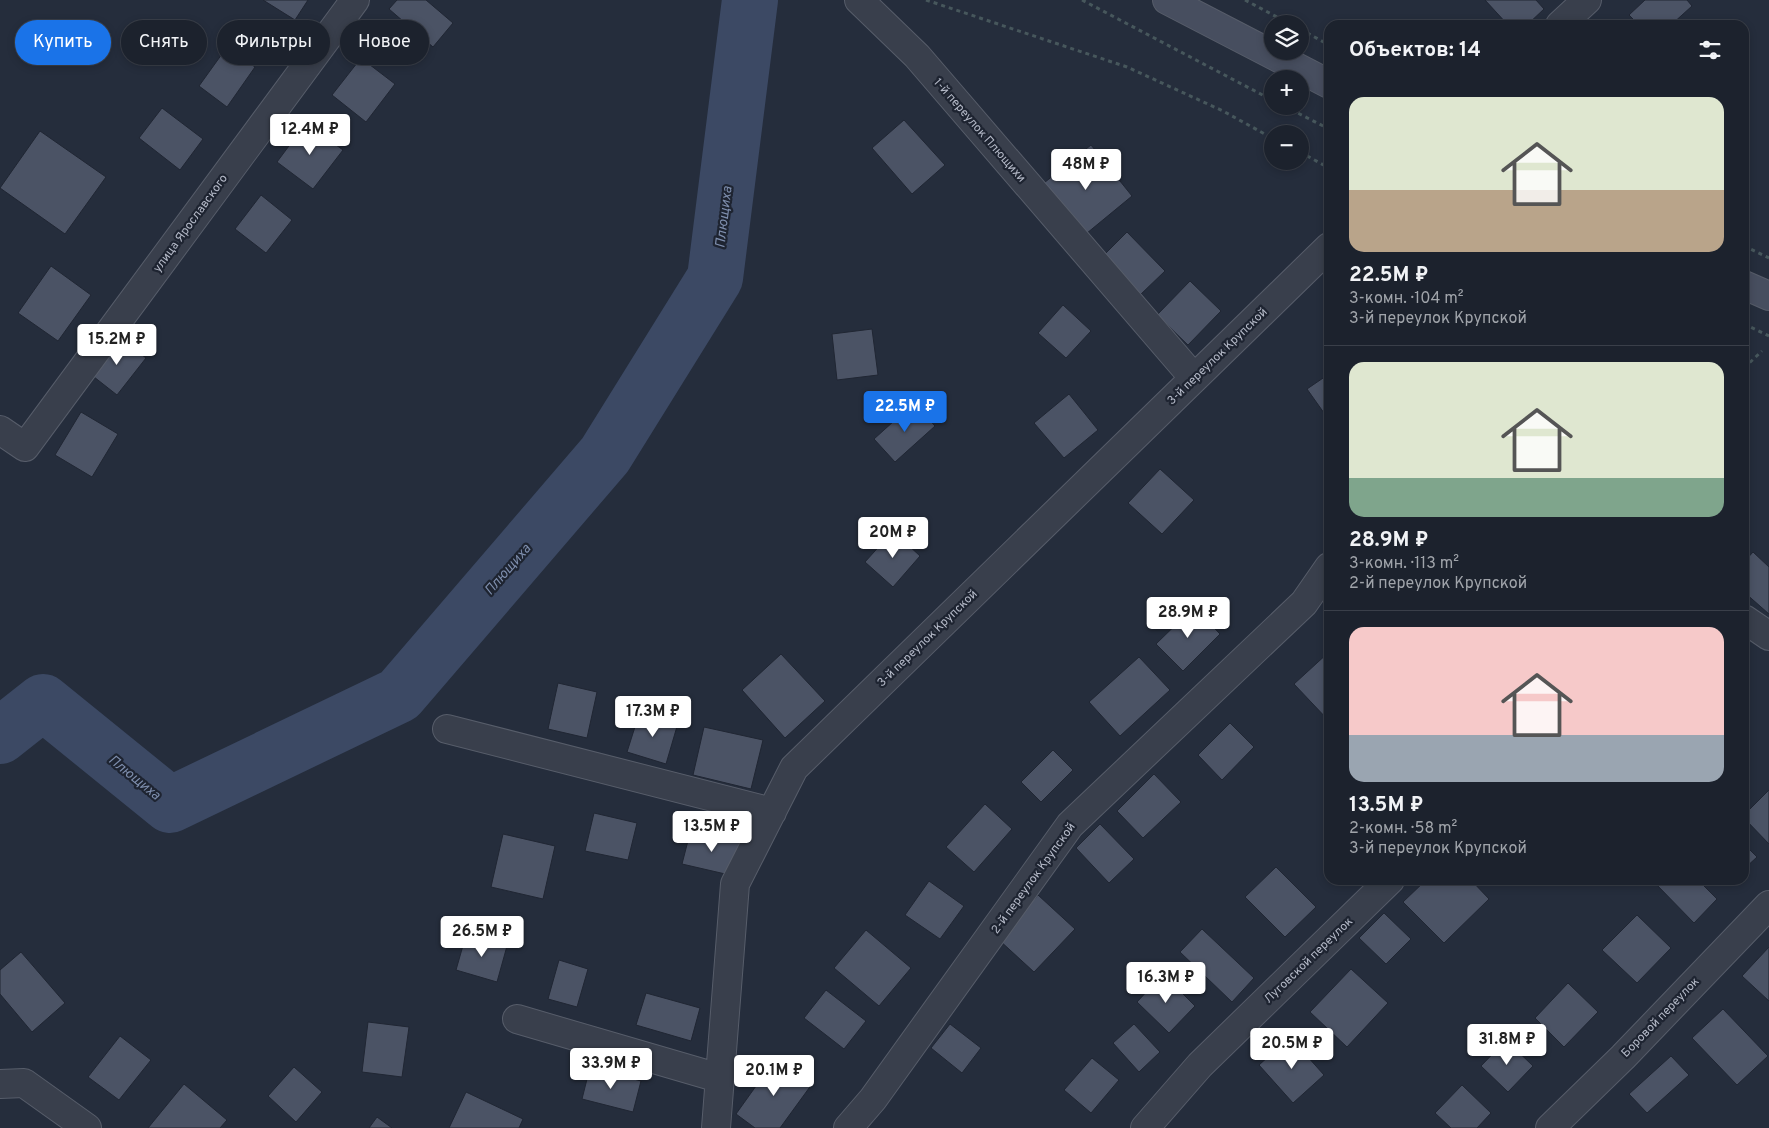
<!DOCTYPE html>
<html lang="ru">
<meta charset="utf-8">
<style>
:root{--surface:#1c222d;--page:#292f39;--text:#f1f3f6;--muted:#a0a4aa;--line:#3a3f49;--accent:#1a73e8}
body{margin:0;font-family:Overpass,sans-serif;background:var(--page);color:var(--text);height:100vh;display:flex;flex-direction:column;font-size:19px;white-space:nowrap}
*{box-sizing:border-box;margin:0}
p{font-size:16px;color:var(--muted)}
.icon{flex:none;width:28px;height:28px;fill:none;stroke:currentColor;stroke-width:2;stroke-linecap:round;stroke-linejoin:round}
.map{position:relative;flex:1;overflow:hidden}
.details{position:absolute;left:1324px;top:20px;width:425px;height:865px;display:flex;flex-direction:column;background:var(--surface);border-radius:15px;box-shadow:0 2px 8px #0003,0 0 0 1px var(--line)}
.details>*{flex:none}
.guide{position:absolute;left:15px;top:20px;width:475px;height:45px;display:flex;gap:10px}
.controls{position:absolute;left:1264px;top:15px;display:grid;gap:10px}
.controls a{display:grid;place-items:center;width:45px;height:45px;border-radius:50%;background:var(--surface);box-shadow:0 2px 8px #0003,0 0 0 1px var(--line);font-size:25px}
.price{position:absolute;translate:-50% -42px;padding:0 11px;border-radius:5px;background:#fff;color:#222;font-size:16px;line-height:32px;filter:drop-shadow(0 1px 2px #0008)}
.price::after{content:'';position:absolute;left:50%;top:30px;width:15px;height:11px;margin-left:-8px;background:inherit;clip-path:polygon(0 0,100% 0,50% 100%)}
.price.on{background:var(--accent);color:#fff}
ul{padding:0;list-style:none}
li{display:grid;align-content:center;gap:10px;height:265px;padding:0 25px}
li+li{border-top:1px solid var(--line)}
li span{display:grid;place-items:center;height:155px;border-radius:15px;color:#555}
li>.icon{margin-inline-start:auto}
span .icon{width:90px;height:90px;fill:#fffc;stroke-width:1}
li b{font-size:21px}
h2{display:flex;justify-content:space-between;align-items:center;height:60px;padding:0 25px;font-size:21px}
.chip{padding:0 18px;border-radius:22px;background:var(--surface);box-shadow:0 2px 8px #0003,0 0 0 1px var(--line);font-size:18px;line-height:45px}
.chip.on{background:var(--accent);color:#fff}
.map>svg:first-child{display:block}
</style>
<div class="map">
<svg width="1769" height="1128" viewBox="0 0 1769 1128">
<rect width="100%" height="100%" fill="#252d3c"/>
<g fill="none" stroke-linecap="round" stroke-linejoin="round">
<path stroke="#3c4964" stroke-width="56" d="M0 736 43 702 170 805 399 695 605 455 715 278 750 0"/>
</g>
<path fill="#4b5365" stroke="#202633" d="M263 0H308L295 20Z
M397 0H426L453 23 433 47 389 9Z
M1485 0H1536L1544 9 1527 25H1508Z
M1645 0H1687L1692 6 1671 25H1639L1629 15Z
M227 47 255 67 227 107 199 86Z
M361 58 395 84 366 122 332 95Z
M162 108 203 139 180 170 139 138Z
M904 120 945 165 912 194 872 148Z
M306 123 343 150 313 189 277 162Z
M40 131 106 177 65 234 0 188Z
M1091 145 1132 196 1081 238 1039 187Z
M261 195 292 220 266 253 235 229Z
M1127 232 1165 271 1140 295 1102 257Z
M51 266 91 295 58 341 18 313Z
M1190 281 1221 311 1188 345 1157 315Z
M1063 305 1091 331 1066 358 1038 333Z
M872 329 878 375 837 380 832 334Z
M118 336 146 358 117 395 89 373Z
M1329 374V420L1307 389Z
M1069 394 1098 430 1064 458 1034 423Z
M914 403 935 426 895 462 874 439Z
M81 412 118 434 92 477 55 455Z
M1160 469 1194 500 1162 534 1128 503Z
M893 531 920 556 893 587 865 562Z
M1753 552 1769 567V614L1744 592V562Z
M1194 607 1220 634 1183 671 1156 644Z
M1329 652V721L1294 684Z
M781 654 825 701 785 738 742 690Z
M1139 657 1170 690 1120 736 1089 702Z
M558 683 597 692 587 738 548 729Z
M640 711 678 723 666 764 627 752Z
M1230 723 1254 747 1222 780 1198 755Z
M704 727 763 740 751 789 693 775Z
M1053 750 1073 770 1041 802 1021 782Z
M1154 774 1181 802 1143 838 1117 811Z
M1769 790V844L1744 818V815Z
M985 804 1012 829 974 872 946 847Z
M594 813 637 823 628 860 585 851Z
M1100 824 1134 859 1109 883 1076 848Z
M691 829 742 842 734 876 682 864Z
M503 834 555 846 543 899 491 887Z
M1744 844 1757 857 1744 869Z
M1276 867 1316 907 1285 937 1245 897Z
M1426 880H1471L1489 899 1444 943 1403 902Z
M1657 880H1698L1717 899 1694 923 1655 883Z
M929 881 964 906 940 939 905 915Z
M1038 895 1075 929 1034 972 998 939Z
M1384 913 1411 939 1386 964 1359 938Z
M1637 915 1671 948 1637 983 1602 950Z
M1202 929 1254 978 1232 1002 1180 952Z
M866 930 911 968 879 1006 834 968Z
M466 935 507 946 497 982 456 970Z
M1769 947V1001L1742 976Z
M21 952 65 1003 32 1032 0 994V970Z
M559 960 588 969 577 1007 548 999Z
M1351 969 1388 1003 1347 1047 1310 1012Z
M1163 974 1195 1006 1169 1033 1137 1002Z
M1568 983 1598 1012 1564 1047 1535 1018Z
M826 990 866 1021 844 1049 804 1018Z
M646 993 700 1008 691 1041 636 1025Z
M1723 1009 1768 1056 1737 1085 1692 1038Z
M368 1022 409 1027 402 1077 362 1072Z
M950 1024 981 1048 962 1073 931 1048Z
M1134 1024 1160 1052 1139 1072 1113 1043Z
M120 1036 151 1060 119 1100 88 1077Z
M1290 1037 1324 1075 1293 1103 1259 1065Z
M1506 1040 1533 1066 1508 1092 1481 1066Z
M1671 1056 1689 1075 1647 1113 1629 1094Z
M776 1058 812 1084 780 1128H755L736 1114Z
M1092 1058 1119 1080 1091 1113 1064 1090Z
M294 1067 322 1092 296 1122 268 1096Z
M590 1067 641 1081 633 1112 582 1099Z
M184 1084 227 1120 220 1128H148Z
M1462 1085 1491 1113 1477 1128H1451L1435 1113Z
M466 1092 523 1119 519 1128H449Z
M377 1117 392 1128H369Z"/>
<g fill="none" stroke-linecap="round" stroke-linejoin="round">
<g stroke="#575d6a" stroke-width="30">
<path id="minor" d="M859 0 917 56 1194 378
M1560 25 1587 0
M0 430 25 447 355 0
M1744 619 1769 636
M447 729 772 812
M517 1019 719 1078
M0 1084 24 1083 87 1128
M716 1128 735 884 794 768 1329 247
M848 1128 873 1099 1070 825 1304 603 1329 567
M1145 1128 1200 1065 1390 880
M1550 1128 1623 1057 1769 905"/>
</g>
<g stroke="#575d6a" stroke-width="30">
<path id="secondary" d="M1167 0 1329 84
M1744 285 1769 296"/>
</g>
<path stroke="#47575c" stroke-width="3" stroke-dasharray="4 4" stroke-linecap="butt" d="M926 0 1127 67 1223 111 1272 138
M1082 0 1272 100
M1245 0 1290 24
M1300 29 1329 45
M1284 106 1329 129
M1300 152 1329 168
M1744 246 1769 258
M1744 324 1769 336
M1744 368 1762 351"/>
<use href="#minor" stroke="#393f4c" stroke-width="28"/>
<use href="#secondary" stroke="#474e5f" stroke-width="28"/>
</g>
<g text-anchor="middle" stroke-width="4.5" stroke-linejoin="round" paint-order="stroke">
<g font-size="12" fill="#b5bac8" stroke="#1e2431">
<text transform="translate(980 130) rotate(49)" y="4">1-й переулок Плющихи</text>
<text transform="translate(190 223) rotate(-54)" y="4">улица Ярославского</text>
<text transform="translate(1217 356) rotate(-44)" y="4">3-й переулок Крупской</text>
<text transform="translate(927 638) rotate(-44)" y="4">3-й переулок Крупской</text>
<text transform="translate(1033 878) rotate(-54)" y="4">2-й переулок Крупской</text>
<text transform="translate(1308 960) rotate(-44)" y="4">Луговской переулок</text>
<text transform="translate(1660 1017) rotate(-46)" y="4">Боровой переулок</text>
</g>
<g font-size="14" font-style="italic" fill="#7e8ead" stroke="#1e2431">
<text transform="translate(723 217) rotate(-83)" y="5">Плющиха</text>
<text transform="translate(507 569) rotate(-49)" y="5">Плющиха</text>
<text transform="translate(135 777) rotate(39)" y="5">Плющиха</text>
</g>
</g>
</svg>
<div class="controls">
<a><svg class="icon" aria-label="layers" viewBox="0 0 24 24"><path d="M12 4l9 5-9 5-9-5zM3 14l9 5 9-5"/></svg></a>
<a>+</a>
<a>−</a>
</div>
<b class="price" style="left:310px;top:156px">12.4M ₽</b>
<b class="price" style="left:1086px;top:191px">48M ₽</b>
<b class="price" style="left:117px;top:366px">15.2M ₽</b>
<b class="price on" style="left:905px;top:433px">22.5M ₽</b>
<b class="price" style="left:893px;top:559px">20M ₽</b>
<b class="price" style="left:1188px;top:639px">28.9M ₽</b>
<b class="price" style="left:653px;top:738px">17.3M ₽</b>
<b class="price" style="left:712px;top:853px">13.5M ₽</b>
<b class="price" style="left:482px;top:958px">26.5M ₽</b>
<b class="price" style="left:1166px;top:1004px">16.3M ₽</b>
<b class="price" style="left:1507px;top:1066px">31.8M ₽</b>
<b class="price" style="left:1292px;top:1070px">20.5M ₽</b>
<b class="price" style="left:611px;top:1090px">33.9M ₽</b>
<b class="price" style="left:774px;top:1097px">20.1M ₽</b>
<div class="guide">
<a class="chip on">Купить</a>
<a class="chip">Снять</a>
<a class="chip">Фильтры</a>
<a class="chip">Новое</a>
</div>
<section class="details">
<h2>Объектов: 14<svg class="icon" aria-label="filters" viewBox="0 0 24 24"><path d="M4 7h16M4 17h16"/><circle cx="9" cy="7" r="2"/><circle cx="15" cy="17" r="2"/></svg></h2>
<ul>
<li><span style="background:linear-gradient(#dfe7d0 60%,#b9a48a 0)"><svg class="icon" aria-label="home" viewBox="0 0 24 24"><path d="M3 11l9-7 9 7M6 9v11h12V9"/></svg></span><div><b>22.5M ₽</b><p>3-комн. · 104 m²</p><p>3-й переулок Крупской</p></div></li>
<li><span style="background:linear-gradient(#dfe7d0 75%,#7fa58c 0)"><svg class="icon" aria-label="home" viewBox="0 0 24 24"><path d="M3 11l9-7 9 7M6 9v11h12V9"/></svg></span><div><b>28.9M ₽</b><p>3-комн. · 113 m²</p><p>2-й переулок Крупской</p></div></li>
<li><span style="background:linear-gradient(#f6c9c9 70%,#9aa5b1 0)"><svg class="icon" aria-label="home" viewBox="0 0 24 24"><path d="M3 11l9-7 9 7M6 9v11h12V9"/></svg></span><div><b>13.5M ₽</b><p>2-комн. · 58 m²</p><p>3-й переулок Крупской</p></div></li>
</ul>
</section>
</div>
